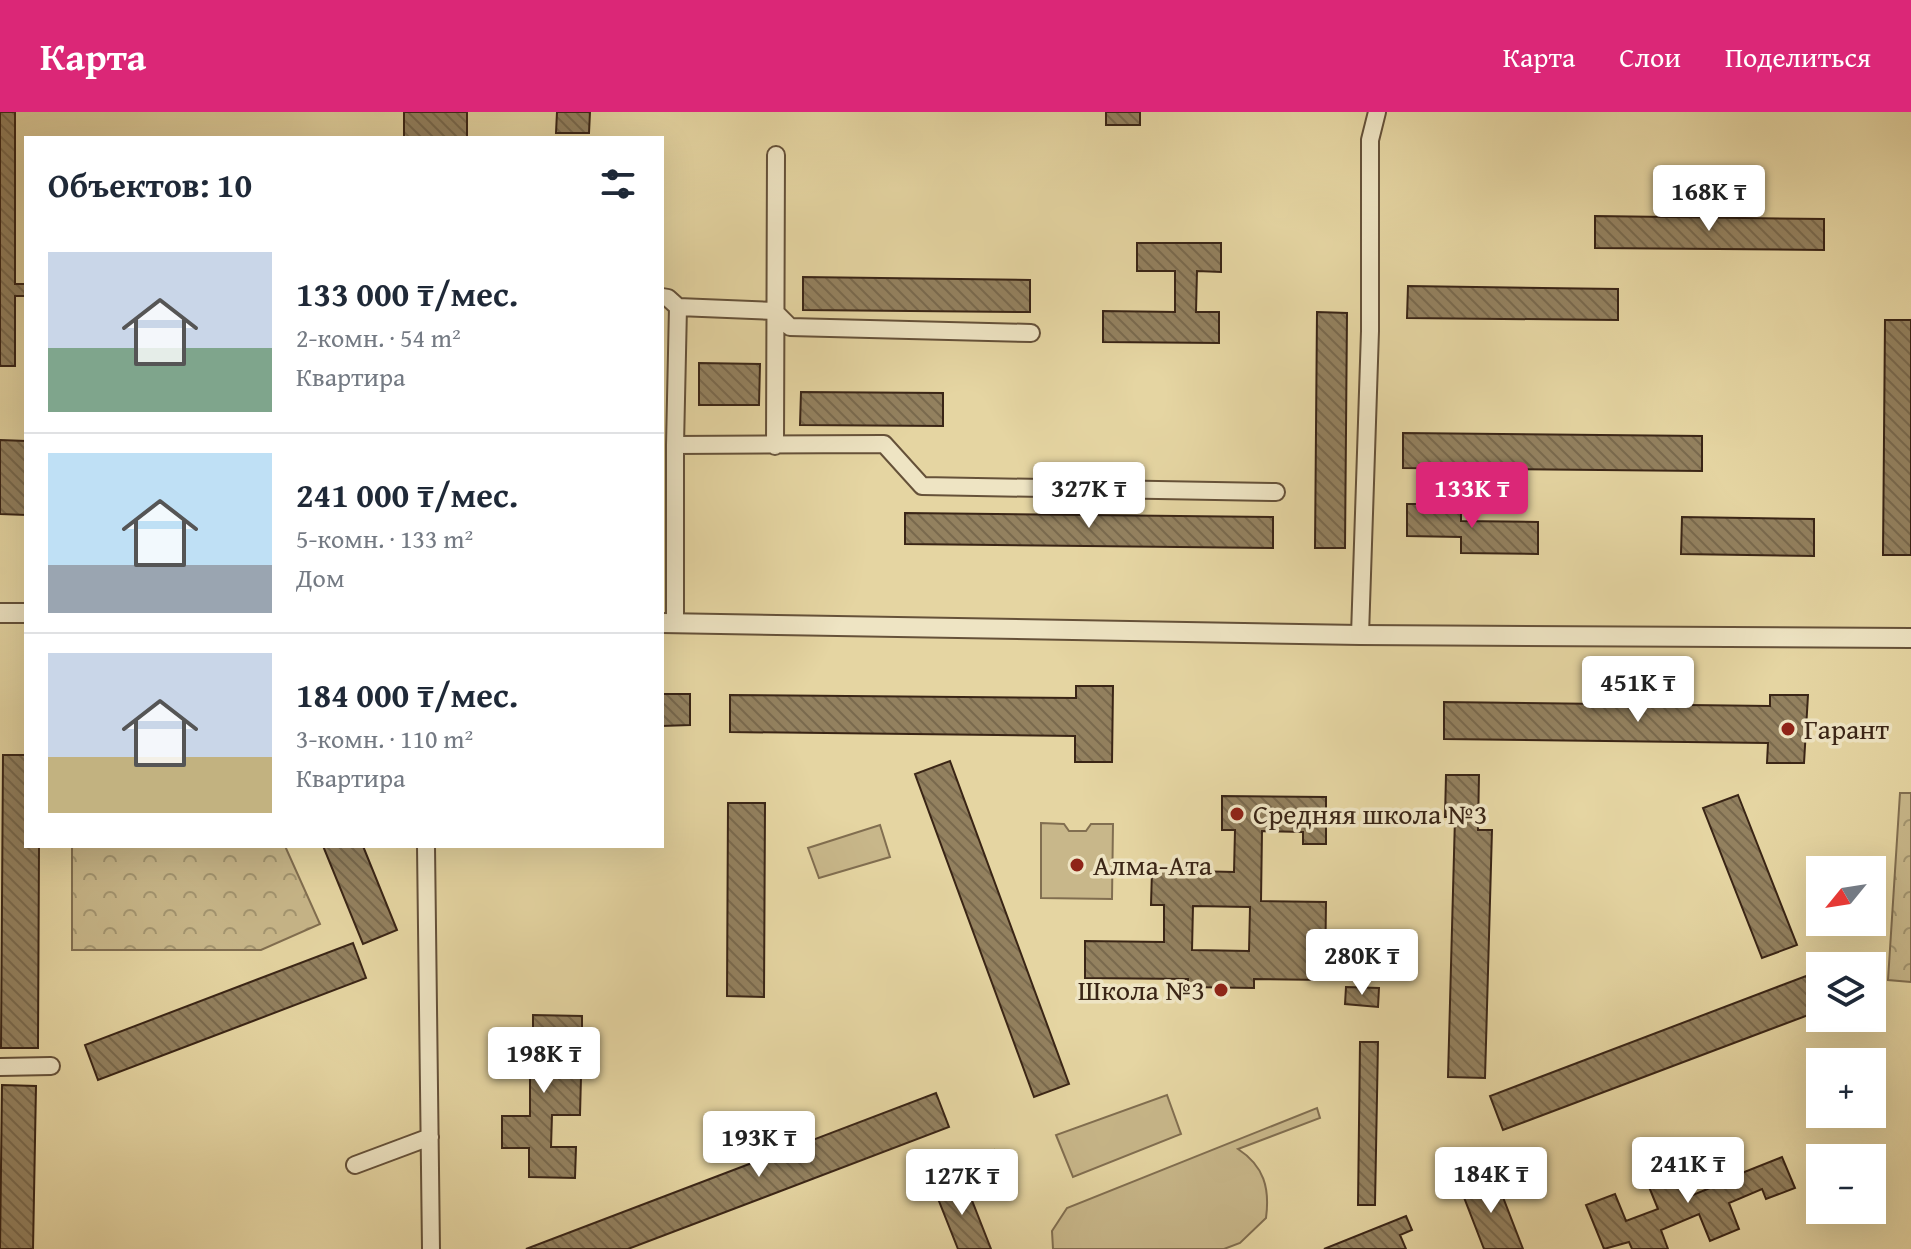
<!DOCTYPE html>
<html lang="ru">
<meta charset="utf-8">
<style>
:root{--surface:#fff;--page:#f2f2f3;--text:#1f2937;--muted:#747a83;--line:#e0e1e3;--accent:#db2777}
body{margin:0;font-family:"Gentium Book Plus",serif;background:var(--page);color:var(--text);height:100vh;display:flex;flex-direction:column;font-size:30px;white-space:nowrap}
*{box-sizing:border-box;margin:0}
p{font-size:26px;color:var(--muted)}
.icon{flex:none;width:44px;height:44px;fill:none;stroke:currentColor;stroke-width:2;stroke-linecap:round;stroke-linejoin:round}
.map{position:relative;flex:1;overflow:hidden}
.panel{position:absolute;left:24px;top:24px;width:640px;height:712px;display:flex;flex-direction:column;background:var(--surface);border-radius:0px;box-shadow:0 8px 32px #0002}
.panel>*{flex:none}
.needle{width:52px;rotate:240deg}
.fabs{position:absolute;left:1806px;top:744px;display:grid;gap:16px}
.fabs a{display:grid;place-items:center;width:80px;height:80px;border-radius:0px;background:var(--surface);box-shadow:0 8px 32px #0002;font-size:40px}
.price{position:absolute;translate:-50% -68px;padding:0 18px;border-radius:8px;background:#fff;color:#222;font-size:26px;line-height:52px;filter:drop-shadow(0 2px 4px #0008)}
.price::after{content:'';position:absolute;left:50%;top:48px;width:24px;height:18px;margin-left:-12px;background:inherit;clip-path:polygon(0 0,100% 0,50% 100%)}
.price.active{background:var(--accent);color:#fff}
ul{padding:0;list-style:none}
li{display:flex;align-items:center;gap:24px;height:200px;padding:0 24px}
li+li{border-top:2px solid var(--line)}
li span{display:grid;place-items:center;flex:none;width:224px;height:160px;border-radius:0px;color:#555}
li>.icon{margin-inline-start:auto}
span .icon{width:96px;height:96px;fill:#fffc;stroke-width:1}
li b{font-size:34px}
h2{display:flex;justify-content:space-between;align-items:center;height:96px;padding:0 24px;font-size:34px}
header{display:flex;align-items:center;gap:48px;box-sizing:border-box;height:112px;padding:0 40px;background:var(--accent);color:#fff}
header strong{font-size:38px}
nav{display:flex;gap:44px;margin-inline-start:auto;font-size:28px}
.map>svg:first-child{display:block}
</style>
<header>
<strong>Карта</strong>
<nav><a>Карта</a><a>Слои</a><a>Поделиться</a></nav>
</header>
<div class="map">
<svg width="1911" height="1137" viewBox="0 0 1911 1137">
<defs>
<pattern id="park-crowns" width="20" height="18" patternUnits="userSpaceOnUse" patternTransform="scale(2)"><rect width="20" height="18" fill="#c8b78a"/><path d="M2 6a3 3 0 1 1 6 0M12 15a3 3 0 1 1 6 0" fill="none" stroke="#a39570"/></pattern>
<pattern id="building-back-hatch" width="6" height="6" patternUnits="userSpaceOnUse" patternTransform="scale(2)"><rect width="6" height="6" fill="#93815f"/><path d="M-1 5l2 2M0 0l6 6M5-1l2 2" fill="none" stroke="#79694d"/></pattern>
</defs>
<rect width="100%" height="100%" fill="#e5d5a2"/>
<filter id="stains"><feTurbulence type="fractalNoise" baseFrequency=".0025" numOctaves="4"/><feColorMatrix values="0 0 0 0 .2 0 0 0 0 .09 0 0 0 0 .02 0 0 0 .5 -.17"/></filter>
<radialGradient id="worn" r=".72"><stop offset=".6" stop-color="#630" stop-opacity="0"/><stop offset="1" stop-color="#630" stop-opacity=".3"/></radialGradient>
<path fill="url(#park-crowns)" stroke="#816e50" stroke-width="2" d="M1900 681H1911V870L1888 868Z
M72 734H285L320 812 261 838H72Z"/>
<path fill="#c8b78a" stroke="#816e50" stroke-width="2" d="M1041 711 1064 712 1069 719H1086L1091 712H1113L1112 787 1041 786Z
M880 713 890 745 819 766 808 736Z
M1167 983 1181 1022 1073 1065 1056 1023Z
M1317 996 1320 1006 1238 1037C1264 1054 1270 1076 1266 1106L1240 1131 1224 1137H1053L1052 1119 1067 1096Z"/>
<path fill="url(#building-back-hatch)" stroke="#3a2516" stroke-width="2" fill-rule="evenodd" d="M0 0H15V172H26V184H15V254H0Z
M404 0H467V26H404Z
M557 0H590L589 21H556Z
M1106 0H1140V13H1106Z
M1595 104 1824 107V138L1595 136Z
M1137 131H1221V160L1197 159 1196 200H1219V231L1103 230V199L1175 200V159H1137Z
M803 165 1030 168V200L803 198Z
M1408 174 1618 177V208L1407 206Z
M1317 200 1347 201 1345 436H1315Z
M1885 208H1911V443H1883Z
M699 251 760 252 759 293H699Z
M801 280 943 281V314L800 313Z
M1403 321 1702 324V359L1403 356Z
M0 328 26 329V403L0 402Z
M1407 392H1461V409L1538 410V442L1461 441V425L1407 424Z
M905 401 1273 405V436L905 432Z
M1682 405 1814 407V444L1681 442Z
M1076 574H1113L1112 650H1075V624L730 620V583L1076 586Z
M662 582H690V613L662 614Z
M1770 583H1808L1804 651H1767L1768 631 1444 627V590L1770 594Z
M3 643H26V734H39L38 936H1Z
M950 649 1069 972 1034 985 915 662Z
M1446 663H1479L1478 718H1492L1485 966 1448 965 1455 705H1445Z
M1738 683 1797 833 1762 846 1703 696Z
M1222 684 1326 685V732H1303V720L1262 719 1261 789 1326 790 1325 868 1254 867V876L1188 875V867L1085 866V829L1164 830V793H1151L1152 758 1234 760 1235 718H1222ZM1193 794 1250 795 1249 839 1192 838Z
M728 691H765L764 885 727 884Z
M323 734H363L397 818 363 832Z
M353 831 366 866 98 968 85 933Z
M1806 864 1819 899 1503 1018 1490 984Z
M1346 875 1379 876 1378 895 1345 892Z
M533 903 582 904V935H554L553 964 581 965 580 1003H552L551 1035H576L575 1066 529 1065V1036H502V1004H530V963H503L504 928 533 929Z
M1360 930H1378L1375 1093H1358Z
M2 973 36 974 33 1137H0Z
M936 981 949 1015 628 1137H526Z
M994 1038 1000 1059 983 1064 977 1045Z
M1728 1040 1737 1063 1782 1045 1795 1076 1766 1087 1762 1077 1729 1091 1739 1117 1710 1129 1699 1102 1661 1118 1668 1137H1632L1629 1130 1604 1137 1586 1093 1615 1082 1626 1109 1658 1097 1647 1070 1677 1058 1688 1085 1720 1072 1710 1047Z
M1494 1062 1523 1137H1484L1460 1075Z
M964 1068 991 1137H958L935 1079Z
M1406 1104 1412 1118 1400 1123 1406 1137H1324Z"/>
<g fill="none" stroke-linecap="round" stroke-linejoin="round">
<g stroke="#655139" stroke-width="20">
<path id="minor" d="M662 185 668 186 678 195
M675 333 678 195 774 199 790 215 1031 221
M775 334 776 43
M675 511V333L884 332 922 374 1276 380
M1360 523 1370 219V28L1377 0
M426 734 431 1137
M0 955 51 954
M355 1053 430 1025"/>
</g>
<g stroke="#655139" stroke-width="22">
<path id="tertiary" d="M0 501H26
M662 511 1360 523 1911 526"/>
</g>
<use href="#minor" stroke="#eee4c3" stroke-width="16"/>
<use href="#tertiary" stroke="#eee4c3" stroke-width="18"/>
</g>
<g fill="#8f2418" stroke="#eee4c3" stroke-width="3">
<circle cx="1788" cy="617" r="8"/>
<circle cx="1237" cy="702" r="8"/>
<circle cx="1077" cy="753" r="8"/>
<circle cx="1221" cy="878" r="8"/>
</g>
<g text-anchor="middle" stroke-width="7" stroke-linejoin="round" paint-order="stroke">
<g font-size="28" fill="#3a2516" stroke="#eee4c3" text-anchor="start">
<text x="1804" y="627">Гарант</text>
<text x="1253" y="712">Средняя школа №3</text>
<text x="1093" y="763">Алма-Ата</text>
<text x="1205" y="888" text-anchor="end">Школа №3</text>
</g>
</g>
<rect width="100%" height="100%" filter="url(#stains)"/>
<rect width="100%" height="100%" fill="url(#worn)"/>
</svg>
<div class="fabs">
<a><svg class="needle" viewBox="-14 -14 28 28"><path d="M0-13l5 13h-10z" fill="#e53935"/><path d="M0 13l5-13h-10z" fill="#747a83"/></svg></a>
<a><svg class="icon" aria-label="layers" viewBox="0 0 24 24"><path d="M12 4l9 5-9 5-9-5zM3 14l9 5 9-5"/></svg></a>
<a>+</a>
<a>−</a>
</div>
<b class="price" style="left:1709px;top:121px">168K ₸</b>
<b class="price" style="left:1089px;top:418px">327K ₸</b>
<b class="price active" style="left:1472px;top:418px">133K ₸</b>
<b class="price" style="left:1638px;top:612px">451K ₸</b>
<b class="price" style="left:1362px;top:885px">280K ₸</b>
<b class="price" style="left:544px;top:983px">198K ₸</b>
<b class="price" style="left:759px;top:1067px">193K ₸</b>
<b class="price" style="left:1688px;top:1093px">241K ₸</b>
<b class="price" style="left:1491px;top:1103px">184K ₸</b>
<b class="price" style="left:962px;top:1105px">127K ₸</b>
<section class="panel">
<h2>Объектов: 10<svg class="icon" aria-label="filters" viewBox="0 0 24 24"><path d="M4 7h16M4 17h16"/><circle cx="9" cy="7" r="2"/><circle cx="15" cy="17" r="2"/></svg></h2>
<ul>
<li><span style="background:linear-gradient(#c9d6e8 60%,#7fa58c 0)"><svg class="icon" aria-label="home" viewBox="0 0 24 24"><path d="M3 11l9-7 9 7M6 9v11h12V9"/></svg></span><div><b>133 000 ₸/мес.</b><p>2-комн. · 54 m²</p><p>Квартира</p></div></li>
<li><span style="background:linear-gradient(#bfe0f5 70%,#9aa5b1 0)"><svg class="icon" aria-label="home" viewBox="0 0 24 24"><path d="M3 11l9-7 9 7M6 9v11h12V9"/></svg></span><div><b>241 000 ₸/мес.</b><p>5-комн. · 133 m²</p><p>Дом</p></div></li>
<li><span style="background:linear-gradient(#c9d6e8 65%,#c2b280 0)"><svg class="icon" aria-label="home" viewBox="0 0 24 24"><path d="M3 11l9-7 9 7M6 9v11h12V9"/></svg></span><div><b>184 000 ₸/мес.</b><p>3-комн. · 110 m²</p><p>Квартира</p></div></li>
</ul>
</section>
</div>
